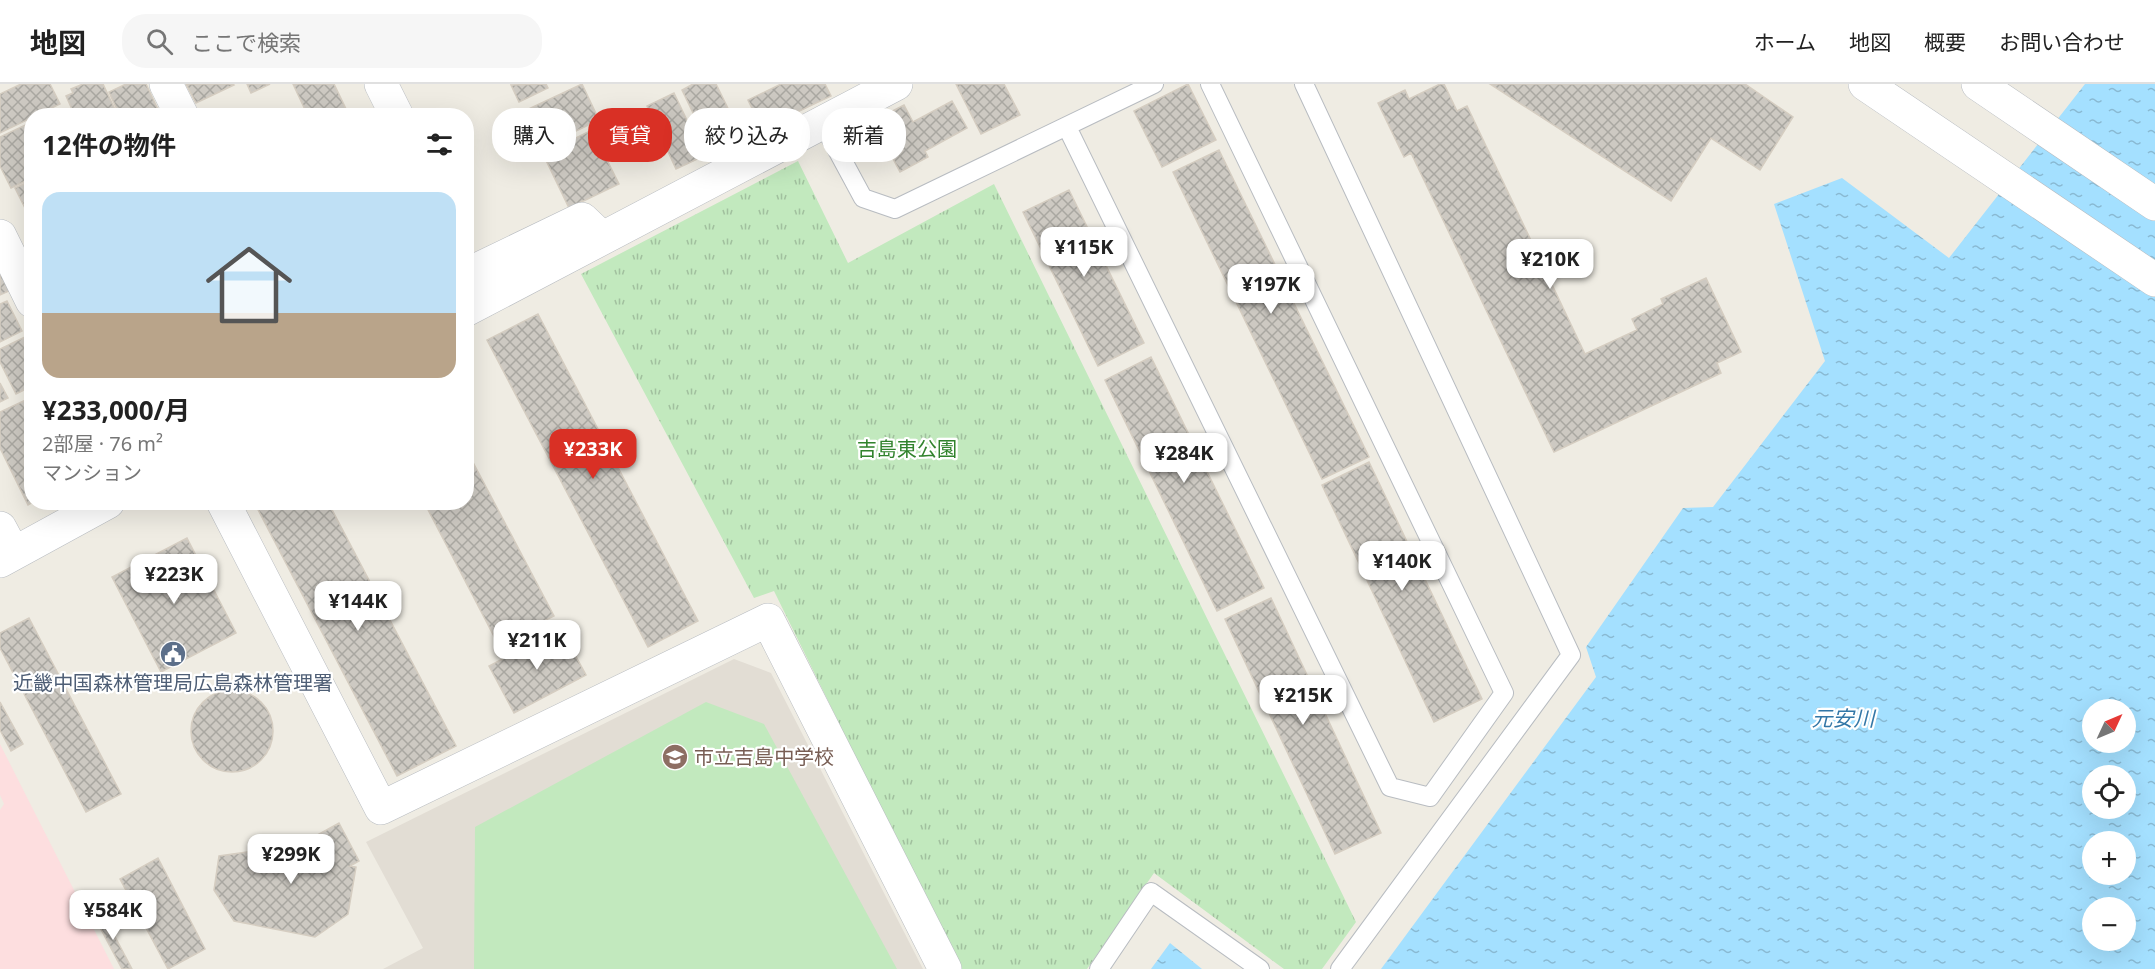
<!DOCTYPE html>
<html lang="ja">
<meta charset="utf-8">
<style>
:root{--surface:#fff;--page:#f6f6f6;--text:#222;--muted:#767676;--line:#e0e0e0;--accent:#d93025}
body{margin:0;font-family:"Noto Sans","Noto Sans JP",sans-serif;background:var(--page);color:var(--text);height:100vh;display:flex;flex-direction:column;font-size:22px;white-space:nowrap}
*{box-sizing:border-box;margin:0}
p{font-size:20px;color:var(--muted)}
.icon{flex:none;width:33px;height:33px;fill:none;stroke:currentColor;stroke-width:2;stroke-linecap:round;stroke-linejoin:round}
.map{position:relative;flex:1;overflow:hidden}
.sheet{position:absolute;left:24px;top:24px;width:450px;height:402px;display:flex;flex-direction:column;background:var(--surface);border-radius:24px;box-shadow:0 6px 24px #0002}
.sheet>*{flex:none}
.hud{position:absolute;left:492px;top:24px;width:570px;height:54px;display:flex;gap:12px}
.needle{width:39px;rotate:46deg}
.buttons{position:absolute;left:2082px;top:615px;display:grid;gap:12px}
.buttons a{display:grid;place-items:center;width:54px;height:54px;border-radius:50%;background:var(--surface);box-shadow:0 6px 24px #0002;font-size:30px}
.price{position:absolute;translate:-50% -51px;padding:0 14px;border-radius:12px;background:#fff;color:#222;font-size:20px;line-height:39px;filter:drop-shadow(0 2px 3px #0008)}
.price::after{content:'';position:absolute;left:50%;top:36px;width:18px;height:14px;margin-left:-9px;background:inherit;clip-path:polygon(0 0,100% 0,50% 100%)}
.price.current{background:var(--accent);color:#fff}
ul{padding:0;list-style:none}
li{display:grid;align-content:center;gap:12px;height:318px;padding:0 18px}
li span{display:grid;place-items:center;height:186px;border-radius:18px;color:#555}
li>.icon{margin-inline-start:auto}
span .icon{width:108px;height:108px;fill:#fffc;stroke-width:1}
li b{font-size:26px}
h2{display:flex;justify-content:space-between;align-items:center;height:72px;padding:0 18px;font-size:26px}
.chip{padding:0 21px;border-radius:24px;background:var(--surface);box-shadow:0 6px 24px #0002;font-size:21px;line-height:54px}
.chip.current{background:var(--accent);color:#fff}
header{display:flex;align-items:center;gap:36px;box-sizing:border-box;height:84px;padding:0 30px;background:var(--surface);border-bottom:2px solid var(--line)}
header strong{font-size:28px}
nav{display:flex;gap:33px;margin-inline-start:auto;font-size:21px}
.search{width:420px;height:54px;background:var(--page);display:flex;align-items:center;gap:15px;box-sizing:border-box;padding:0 21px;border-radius:24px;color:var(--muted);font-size:22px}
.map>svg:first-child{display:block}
</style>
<header>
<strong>地図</strong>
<div class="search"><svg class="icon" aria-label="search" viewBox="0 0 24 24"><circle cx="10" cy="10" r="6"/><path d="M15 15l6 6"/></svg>ここで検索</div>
<nav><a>ホーム</a><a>地図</a><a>概要</a><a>お問い合わせ</a></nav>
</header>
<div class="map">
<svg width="2155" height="885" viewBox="0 0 2155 885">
<defs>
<pattern id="park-tufts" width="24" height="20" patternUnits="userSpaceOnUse" patternTransform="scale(1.5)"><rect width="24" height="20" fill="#c2e9be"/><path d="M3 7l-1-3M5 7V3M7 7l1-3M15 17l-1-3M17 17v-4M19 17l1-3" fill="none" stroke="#a1c09e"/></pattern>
<pattern id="water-ripples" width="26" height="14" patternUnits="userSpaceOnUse" patternTransform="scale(1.5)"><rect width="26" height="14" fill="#a4e0ff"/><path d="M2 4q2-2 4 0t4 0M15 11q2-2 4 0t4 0" fill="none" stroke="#89b9d2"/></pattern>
<pattern id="building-cross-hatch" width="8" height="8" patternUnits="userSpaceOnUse" patternTransform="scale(1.5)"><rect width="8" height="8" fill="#cdc9c2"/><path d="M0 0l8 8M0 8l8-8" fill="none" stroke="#a9a7a1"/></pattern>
</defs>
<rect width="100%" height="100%" fill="#efece3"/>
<path fill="#e2ddd4" d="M734 575 771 589 923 885H383L423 864 366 758Z"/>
<path fill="#fddedf" d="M0 660 114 885H0V726L4 720 0 711Z"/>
<path fill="#c2e9be" d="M706 618 764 640 897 885H474L475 743Z"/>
<path fill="url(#park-tufts)" d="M798 77 848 179 994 100 1356 838 1322 885H1284L1154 789 1087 885H960L774 507 754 514 581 190Z"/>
<path fill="url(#water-ripples)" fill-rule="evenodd" d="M2085 0H2155V885H1381L1596 593 1586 563 1683 424 1713 423 1825 277 1774 120 1842 94 1949 174ZM2092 626H2126V658H2092ZM2092 692H2126V724H2092ZM2092 758H2126V790H2092ZM2092 824H2126V856H2092Z
M1170 859 1202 885H1151Z"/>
<path fill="url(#building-cross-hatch)" stroke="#d5cdc1" stroke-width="1.5" d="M21 0H50L60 20 0 49V10Z
M83 0H103L118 32H75L66 12 73 9 71 5Z
M126 0H146L160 30 120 32 109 8Z
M186 0H233L234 1 196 19Z
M247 0H270L251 9Z
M293 0H334L347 27 338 32H308Z
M546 0 548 4 519 18 511 1Z
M582 0 599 36 541 64 524 27Z
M693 0H716L741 51 711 66 682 6Z
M781 0H825L831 12 762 45 748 16Z
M956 0H1004L1020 31 981 50Z
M1188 0 1216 56 1162 83 1134 27Z
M1440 0H1444L1457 27 1467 22 1585 270 1637 246 1632 235 1663 220 1661 215 1706 194 1741 268 1717 279 1721 289 1554 368 1411 69 1404 73 1378 19 1405 6 1409 15Z
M1490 0H1745L1793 33 1760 86 1711 54 1671 117Z
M674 9 704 72 676 85 647 22Z
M952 17 967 44 925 67 928 73 900 88 873 37 904 21 913 38Z
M32 38V94L11 104 0 82V53Z
M592 46 619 100 569 124 543 70Z
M1219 66 1369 373 1322 395 1173 88Z
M32 96V134H30L15 104Z
M1069 106 1144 259 1098 282 1023 128Z
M0 188 9 207 0 211Z
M7 217 22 247 0 258V220Z
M538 230 698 537 648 563 487 256Z
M27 252 32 261V302L16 310 0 278V265Z
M1151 273 1264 504 1217 527 1105 296Z
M0 299 8 314 0 318Z
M30 314 33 418 28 421 0 364V328Z
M466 365 554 532 498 560 424 418H466Z
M1369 378 1482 615 1434 638 1322 401Z
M254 418H328L456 662 397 692Z
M187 454 236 549 161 588 112 493Z
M1271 514 1381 749 1335 770 1225 535Z
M29 534 121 710 86 728 0 564V549Z
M561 545 586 591 514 629 489 582Z
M191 647a41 41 0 1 1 82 0a41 41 0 1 1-82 0Z
M0 618 23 660 11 667 0 646Z
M339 739 359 777 350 782 356 783 348 830 315 853 234 837 214 806 219 772 261 766 283 770Z
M158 774 205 865 168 885 120 795Z
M102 828 132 885H122L94 832Z"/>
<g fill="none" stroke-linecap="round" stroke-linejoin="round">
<g stroke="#b8bcc1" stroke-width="20">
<path id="service" d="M1304 0 1571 571 1340 885
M822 38 863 114 895 125 1154 0
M1067 43 1390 703 1430 713 1504 609 1210 0
M1099 885 1151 808 1260 885"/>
</g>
<g stroke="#b8bcc1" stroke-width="34">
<path id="minor" d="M166 0 182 32
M381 0 397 32
M0 152 32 217
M466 191 582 135 601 153
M466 226 896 0
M223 418 381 724 768 536 945 885
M0 444 7 457
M0 477 108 418"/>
</g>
<g stroke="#b8bcc1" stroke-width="34">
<path id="tertiary" d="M1865 0 2155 196
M1978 0 2155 120"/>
</g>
<use href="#service" stroke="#fff" stroke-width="18"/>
<use href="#minor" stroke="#fff" stroke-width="33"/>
<use href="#tertiary" stroke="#fff" stroke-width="33"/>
</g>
<defs>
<g id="civic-disc" transform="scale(1.35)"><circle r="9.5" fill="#5c6f8a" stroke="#fff"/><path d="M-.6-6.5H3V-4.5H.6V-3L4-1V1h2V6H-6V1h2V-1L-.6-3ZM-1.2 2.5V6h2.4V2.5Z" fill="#fff"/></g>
<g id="school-disc" transform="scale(1.35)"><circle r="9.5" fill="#8d6e63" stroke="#fff"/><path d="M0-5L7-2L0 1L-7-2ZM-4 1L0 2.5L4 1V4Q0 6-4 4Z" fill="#fff"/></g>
</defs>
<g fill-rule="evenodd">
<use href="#civic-disc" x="173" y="570"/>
<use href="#school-disc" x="675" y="673"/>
</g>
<g text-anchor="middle" stroke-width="4.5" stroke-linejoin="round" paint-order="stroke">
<g font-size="20" fill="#31832d" stroke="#fff">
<text x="907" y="372">吉島東公園</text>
</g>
<g font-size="20" fill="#4e5e75" stroke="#fff">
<text x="173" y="606">近畿中国森林管理局広島森林管理署</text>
</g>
<g font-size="20" fill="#785e54" stroke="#fff" text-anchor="start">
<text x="694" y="680">市立吉島中学校</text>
</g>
<g font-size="21" font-style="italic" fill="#3377a7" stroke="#fff">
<text x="1843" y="642">元安川</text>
</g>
</g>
</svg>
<div class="buttons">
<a><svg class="needle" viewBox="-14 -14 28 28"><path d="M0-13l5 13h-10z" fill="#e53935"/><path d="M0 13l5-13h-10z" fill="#767676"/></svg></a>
<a><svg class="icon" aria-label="locate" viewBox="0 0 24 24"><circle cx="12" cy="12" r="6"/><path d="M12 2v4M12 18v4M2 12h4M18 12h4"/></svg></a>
<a>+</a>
<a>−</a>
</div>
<b class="price" style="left:1084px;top:194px">¥115K</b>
<b class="price" style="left:1550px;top:206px">¥210K</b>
<b class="price" style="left:1271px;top:231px">¥197K</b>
<b class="price current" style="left:593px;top:396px">¥233K</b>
<b class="price" style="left:1184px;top:400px">¥284K</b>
<b class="price" style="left:1402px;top:508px">¥140K</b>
<b class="price" style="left:174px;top:521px">¥223K</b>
<b class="price" style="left:358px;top:548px">¥144K</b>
<b class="price" style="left:537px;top:587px">¥211K</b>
<b class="price" style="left:1303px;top:642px">¥215K</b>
<b class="price" style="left:291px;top:801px">¥299K</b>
<b class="price" style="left:113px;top:857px">¥584K</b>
<div class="hud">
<a class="chip">購入</a>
<a class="chip current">賃貸</a>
<a class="chip">絞り込み</a>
<a class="chip">新着</a>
</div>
<section class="sheet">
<h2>12件の物件<svg class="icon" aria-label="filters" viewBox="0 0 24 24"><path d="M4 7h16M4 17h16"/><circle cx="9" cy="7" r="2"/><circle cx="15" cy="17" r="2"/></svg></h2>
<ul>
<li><span style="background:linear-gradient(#bfe0f5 65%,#b9a48a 0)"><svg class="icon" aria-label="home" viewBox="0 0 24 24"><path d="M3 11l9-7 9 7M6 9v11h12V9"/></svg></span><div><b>¥233,000/月</b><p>2部屋 · 76 m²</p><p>マンション</p></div></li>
</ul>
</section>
</div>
